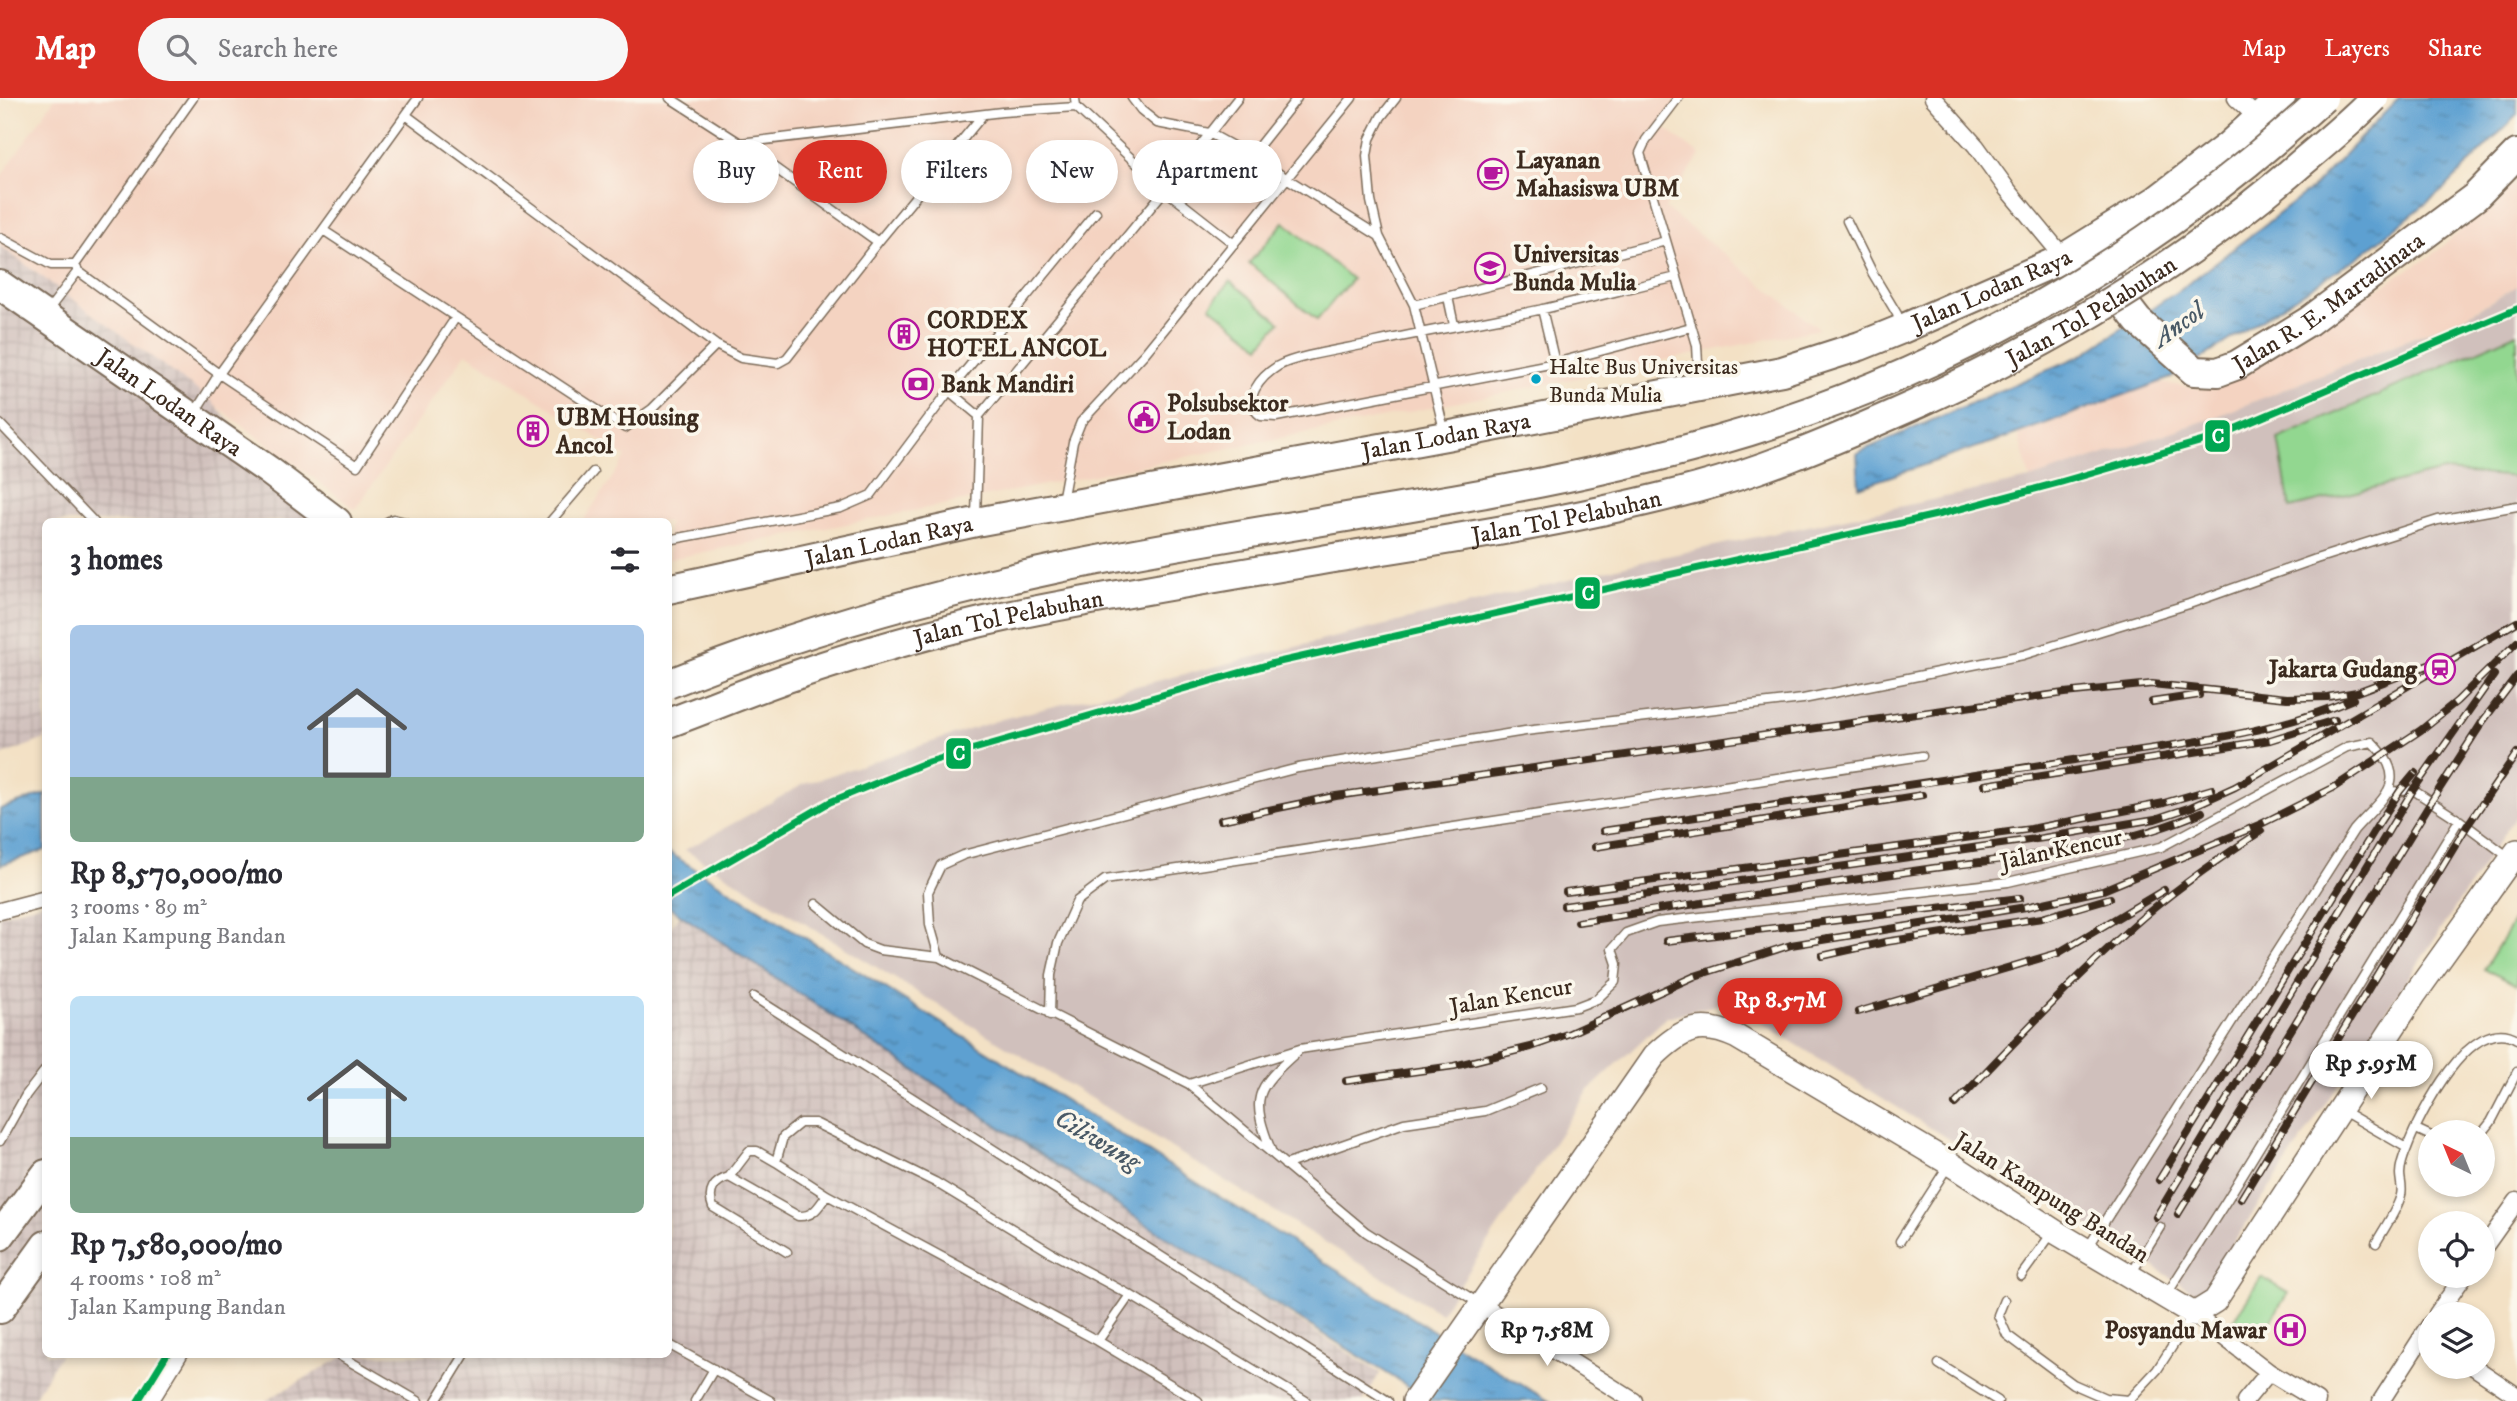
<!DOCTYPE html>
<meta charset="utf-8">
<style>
:root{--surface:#fff;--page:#f7f7f7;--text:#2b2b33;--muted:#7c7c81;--accent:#d93025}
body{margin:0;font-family:"IM FELL DW Pica",serif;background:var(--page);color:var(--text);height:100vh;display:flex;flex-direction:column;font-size:26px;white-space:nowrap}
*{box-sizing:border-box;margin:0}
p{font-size:23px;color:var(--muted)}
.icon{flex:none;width:38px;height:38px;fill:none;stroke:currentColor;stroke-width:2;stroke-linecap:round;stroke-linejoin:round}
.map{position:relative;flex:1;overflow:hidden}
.details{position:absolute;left:42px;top:420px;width:630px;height:840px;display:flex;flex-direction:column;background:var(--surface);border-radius:10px;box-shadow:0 4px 10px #0003}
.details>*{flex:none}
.banner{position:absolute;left:693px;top:42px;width:665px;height:63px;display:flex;gap:14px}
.needle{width:46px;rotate:317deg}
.fabs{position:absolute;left:2418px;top:1022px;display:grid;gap:14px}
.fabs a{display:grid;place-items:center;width:77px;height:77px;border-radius:50%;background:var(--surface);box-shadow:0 4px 10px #0003;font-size:35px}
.price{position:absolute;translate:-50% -60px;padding:0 16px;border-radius:24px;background:#fff;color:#222;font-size:23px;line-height:46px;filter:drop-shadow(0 2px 4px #0008)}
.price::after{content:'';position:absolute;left:50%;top:42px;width:21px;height:16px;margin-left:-10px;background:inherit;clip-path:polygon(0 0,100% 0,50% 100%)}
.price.active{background:var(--accent);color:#fff}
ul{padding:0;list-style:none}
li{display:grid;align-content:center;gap:14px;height:371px;padding:0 28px}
li span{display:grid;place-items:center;height:217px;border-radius:10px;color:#555}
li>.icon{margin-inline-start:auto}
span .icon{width:126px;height:126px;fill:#fffc;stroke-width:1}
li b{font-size:30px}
h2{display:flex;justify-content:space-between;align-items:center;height:84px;padding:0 28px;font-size:30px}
.pill{padding:0 24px;border-radius:32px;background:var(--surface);box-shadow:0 4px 10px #0003;font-size:24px;line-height:63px}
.pill.active{background:var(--accent);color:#fff}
header{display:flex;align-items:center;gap:42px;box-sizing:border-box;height:98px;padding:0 35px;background:var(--accent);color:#fff}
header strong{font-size:33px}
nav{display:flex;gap:38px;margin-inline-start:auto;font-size:24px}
.search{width:490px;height:63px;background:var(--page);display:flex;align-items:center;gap:18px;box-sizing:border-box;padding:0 24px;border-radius:38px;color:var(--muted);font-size:26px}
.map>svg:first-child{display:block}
</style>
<header>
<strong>Map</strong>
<div class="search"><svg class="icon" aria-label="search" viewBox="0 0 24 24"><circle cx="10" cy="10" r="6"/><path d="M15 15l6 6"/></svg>Search here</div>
<nav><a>Map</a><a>Layers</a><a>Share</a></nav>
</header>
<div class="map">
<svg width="2517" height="1303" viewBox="0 0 2517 1303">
<defs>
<pattern id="industrial-grid" width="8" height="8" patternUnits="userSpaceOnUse" patternTransform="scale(1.75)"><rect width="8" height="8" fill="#d0c0bc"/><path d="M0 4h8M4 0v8" fill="none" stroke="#b4a5a1"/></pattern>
<pattern id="water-ripples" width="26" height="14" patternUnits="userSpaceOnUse" patternTransform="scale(1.75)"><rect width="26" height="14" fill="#5da0d1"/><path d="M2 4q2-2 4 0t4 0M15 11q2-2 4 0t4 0" fill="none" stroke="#4e83a9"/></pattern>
</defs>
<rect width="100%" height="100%" fill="#fbf7ec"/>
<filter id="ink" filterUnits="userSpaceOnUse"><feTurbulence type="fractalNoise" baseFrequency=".0143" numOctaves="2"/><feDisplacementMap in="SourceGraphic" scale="14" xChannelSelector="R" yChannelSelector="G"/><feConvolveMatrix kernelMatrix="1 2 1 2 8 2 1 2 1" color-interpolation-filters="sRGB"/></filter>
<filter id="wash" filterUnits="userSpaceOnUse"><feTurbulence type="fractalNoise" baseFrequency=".00686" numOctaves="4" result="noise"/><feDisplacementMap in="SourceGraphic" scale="28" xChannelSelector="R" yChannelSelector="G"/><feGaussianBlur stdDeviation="1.57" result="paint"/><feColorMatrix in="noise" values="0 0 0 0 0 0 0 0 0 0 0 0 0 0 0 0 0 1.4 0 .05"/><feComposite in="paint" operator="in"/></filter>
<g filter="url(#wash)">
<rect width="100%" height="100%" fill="#f3e1c5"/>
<path fill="#f4d3c1" d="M55 0H1683L1662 28 1700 57 1665 110 1819 231 1236 349 669 461 668 424 583 423 626 359 466 255 355 411 0 148V80Z
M2517 83V188L2464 218 2210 321 2030 381 2018 337 2159 285 2214 292 2431 158Z"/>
<path fill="url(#industrial-grid)" d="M0 148 212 303 319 423 46 424 45 641 0 658Z
M45 804 46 1256 60 1257 32 1303H0V817Z
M680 817 1144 1125 1380 1275 1363 1303H265L346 1257 668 1256V833Z"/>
<path fill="#d0c0bc" d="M2517 188V716L2199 1197 1728 904 1667 919 1589 992 1441 1215 685 752 804 686 1002 621 1658 460 2030 381 2210 321 2464 219Z"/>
<path fill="#92d790" stroke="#668057" stroke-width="2" d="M1284 124 1352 181 1317 222 1249 165Z
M1230 183 1280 224 1260 248 1210 208Z
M2517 235V379L2443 373 2290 410 2278 341Z
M2517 817V887L2484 871Z
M2261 1179 2288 1195 2259 1241 2232 1225Z"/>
<path fill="url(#water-ripples)" stroke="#4c6578" stroke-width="2" d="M2399 0H2517V17L2443 92 2361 157 2171 280 2013 337 1859 389 1857 355 2082 257 2181 191 2310 92Z
M45 696V752L0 767V711Z
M668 754 1477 1260 1549 1303H1432L1144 1125 669 809Z"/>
</g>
<g filter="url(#ink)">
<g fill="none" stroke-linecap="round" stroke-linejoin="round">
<g stroke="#7b6a58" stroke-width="11">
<path id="lane" d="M193 0 75 167 78 173 219 276 195 314
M418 0 219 276 357 368 456 219
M670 0 740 45 878 144
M1075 0 1076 9 1165 92 1234 146
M1132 0 1141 12 1157 25 1209 35 1251 58 1379 138
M1396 0 1381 19 1370 41 1367 58 1371 103 1379 138 1414 207 1444 332
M1678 0 1646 42 1640 55 1697 247 1699 284
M406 17 716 247 741 260 778 265 787 260 878 144 982 18
M740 45 1002 14 1076 9
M1251 58 1297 0
M1847 123 1873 176 1897 216 1900 226
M323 132 625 330 652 311 716 247
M1 140 51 167H75
M1677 179C1633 189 1588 201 1543 211 1488 223 1431 232 1376 244 1352 250 1298 257 1278 268 1262 278 1239 302 1261 318L1276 319 1555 265 1691 229
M1448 199 1454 227
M1414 207 1666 143
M1542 211 1555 265
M46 215 78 173
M949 293 979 318
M0 326 94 424
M1062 403 1073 344 1081 324 1145 255 1352 0
M976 419 979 318 1165 92 1238 0
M387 424 393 421 405 424
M550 424 593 374
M668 442 841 410 871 397 949 293 1096 114
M2387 694 2413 692 2459 722 2510 760
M816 806 864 846 880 852 939 859
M754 899 1388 1303
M1050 917 1051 877 1058 845 1077 803 1105 782 1922 658
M1189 986 1300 951 1576 909 1597 901 1615 884 1617 866 1612 851 1626 835 1657 824 2008 784 2161 749 2347 649 2372 644C2412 684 2383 699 2354 732L2087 1151
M2343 1013 2407 1050
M2416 1031 2431 1038
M2483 1034 2491 1024 2517 974
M0 1043 26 997 46 971
M1272 1055C1250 999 1254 992 1298 953
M1285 1067 1404 1025 1485 1013 1541 990
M729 1079 749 1053H757L776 1064
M1900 1143 1948 1068
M2376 1145C2384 1130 2397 1113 2401 1097 2403 1091 2400 1082 2400 1076 2400 1068 2404 1057 2407 1050 2419 1017 2471 913 2517 941
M787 1154 713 1109C707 1094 714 1083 729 1079L798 1118C814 1119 818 1109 827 1097
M2131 1176 2160 1129
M2021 1178 2052 1135
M2167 1196 2227 1102 2459 722
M2004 1202 1998 1217 2007 1237 2073 1286 2105 1300 2129 1302 2157 1272 2192 1218
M1480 1206 1366 1134 1189 986 939 859 930 827 928 794 941 767 963 757 1298 670 1525 633 1803 601 2023 557 2189 506 2316 461 2438 422 2517 408
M1098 1243 1130 1197
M668 1246 771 1303
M337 1256 418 1303
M1939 1266 1998 1303
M436 1303 465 1256
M695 1303 714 1271
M1198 1303 1098 1243 827 1097 776 1064 783 1039 800 1025H815L935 1084 1052 1155 1130 1197 1306 1303"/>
</g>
<g stroke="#7b6a58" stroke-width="19">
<path id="street" d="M1933 0 1976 48 2007 91 2055 149 2062 161
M2236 0 2259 21
M0 813 46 801
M2483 1151 2517 1103
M1480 1206 1634 1303
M2194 1216 2269 1274 2317 1303
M2437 1216 2464 1178
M2474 1269 2517 1298
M150 1303 179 1256
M2245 1303 2269 1274
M2381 1303 2431 1225"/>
</g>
<g stroke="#7b6a58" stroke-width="26">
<path id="secondary" d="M1414 1303 1654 958C1682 931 1700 922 1737 939L1949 1065 2054 1133 2194 1216 2215 1203 2415 896 2517 753"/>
</g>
<g stroke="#7b6a58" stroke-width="32">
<g id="highway">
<path id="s1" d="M2083 152 2138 223 2194 273 2218 274 2237 267 2309 223 2475 99 2517 56"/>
<path id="s2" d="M0 187 268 372 337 424"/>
<path id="s3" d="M668 491 976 424 1446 338 1782 273 1860 248 1902 231 2062 161 2157 102 2227 49 2281 0"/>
<path d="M0 1138 46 1076"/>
<path d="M0 1211 46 1147"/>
</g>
</g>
<use href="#lane" stroke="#fff" stroke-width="8"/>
<use href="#street" stroke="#fff" stroke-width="16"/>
<use href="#secondary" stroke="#fff" stroke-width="23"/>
<use href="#highway" stroke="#fff" stroke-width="28"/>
<g stroke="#3b2a1e" stroke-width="8">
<path id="rail" d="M2152 604 2199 597
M1985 687 2270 642 2335 622
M1221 722 1336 698 2064 595 2152 586 2287 600 2327 599 2357 594 2434 565
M1603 733C1760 710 1917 687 2074 662 2167 647 2266 639 2353 601
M1595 749 1922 697
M1566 794 2031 731 2164 705 2212 691
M1564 808 2043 740 2155 721 2191 709 2235 689 2517 524
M1578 824C1696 805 1815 787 1934 770 2024 758 2118 751 2202 714
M1666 843 2020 800
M1822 858 1885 844 2042 820 2110 800
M1858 914 2058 855 2164 792
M1346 983 1454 968 1531 949 1570 935 1695 878 1791 847 2026 809 2103 792 2259 727 2333 690 2421 632 2457 603 2517 544
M1955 1006C2013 946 2070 884 2133 828 2172 793 2217 762 2261 733
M2159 1082 2379 725 2400 693 2415 675
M2241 1101 2467 728 2517 655
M2178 1116 2431 704 2483 623 2517 578
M2156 1119 2413 692 2494 577"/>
</g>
<use href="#rail" stroke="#fbf7ec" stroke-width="5" stroke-dasharray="16" stroke-linecap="butt"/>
<g stroke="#7b6a58" stroke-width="32" stroke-linecap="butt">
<g id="highway-bridge">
<path d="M668 586C793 536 923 499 1054 471 1273 425 1497 404 1713 344 1942 280 2149 160 2323 0"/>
<path id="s4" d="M668 625C709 610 749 593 790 579 862 554 938 533 1013 517 1131 493 1251 474 1370 454 1479 437 1589 419 1697 390 1760 373 1820 348 1880 322 2034 256 2178 173 2305 62 2329 42 2353 22 2374 0"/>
</g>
</g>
<use href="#highway-bridge" stroke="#fff" stroke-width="28"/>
<g stroke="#fbf7ec" stroke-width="12">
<path id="rail-1" d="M668 798 830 704 925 665 1270 566 1941 416 2061 384 2213 340 2517 211
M138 1303 167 1256"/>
</g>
<use href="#rail-1" stroke="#00a651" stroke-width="7"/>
</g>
</g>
<defs>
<g id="cafe-ring" transform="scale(1.575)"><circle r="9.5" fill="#fbf7ec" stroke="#b5179e" stroke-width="1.5"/><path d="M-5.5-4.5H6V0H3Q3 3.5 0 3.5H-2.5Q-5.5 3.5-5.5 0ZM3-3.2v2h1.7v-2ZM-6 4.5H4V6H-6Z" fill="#b5179e"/></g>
<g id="university-ring" transform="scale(1.575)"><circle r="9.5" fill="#fbf7ec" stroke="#b5179e" stroke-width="1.5"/><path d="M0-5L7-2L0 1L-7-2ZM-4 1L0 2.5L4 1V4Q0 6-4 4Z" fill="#b5179e"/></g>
<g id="building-ring" transform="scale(1.575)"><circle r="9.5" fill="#fbf7ec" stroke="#b5179e" stroke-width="1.5"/><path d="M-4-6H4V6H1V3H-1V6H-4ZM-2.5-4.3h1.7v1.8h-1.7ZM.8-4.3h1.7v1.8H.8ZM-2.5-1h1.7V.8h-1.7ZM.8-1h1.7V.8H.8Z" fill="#b5179e"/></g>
<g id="bank-ring" transform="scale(1.575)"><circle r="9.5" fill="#fbf7ec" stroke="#b5179e" stroke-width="1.5"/><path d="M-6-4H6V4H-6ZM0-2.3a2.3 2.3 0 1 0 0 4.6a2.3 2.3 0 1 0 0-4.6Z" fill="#b5179e"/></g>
<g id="civic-ring" transform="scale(1.575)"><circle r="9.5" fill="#fbf7ec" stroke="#b5179e" stroke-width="1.5"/><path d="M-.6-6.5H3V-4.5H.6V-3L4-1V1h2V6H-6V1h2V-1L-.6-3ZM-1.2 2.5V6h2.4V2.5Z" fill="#b5179e"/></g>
<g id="station-ring" transform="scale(1.575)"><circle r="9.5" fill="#fbf7ec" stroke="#b5179e" stroke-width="1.5"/><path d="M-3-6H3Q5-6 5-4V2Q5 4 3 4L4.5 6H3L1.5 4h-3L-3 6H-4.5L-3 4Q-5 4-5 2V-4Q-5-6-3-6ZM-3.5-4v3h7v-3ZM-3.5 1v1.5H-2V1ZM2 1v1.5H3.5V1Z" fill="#b5179e"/></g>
<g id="hospital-ring" transform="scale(1.575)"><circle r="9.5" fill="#fbf7ec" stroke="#b5179e" stroke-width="1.5"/><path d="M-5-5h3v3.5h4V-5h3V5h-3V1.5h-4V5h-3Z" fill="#b5179e"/></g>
</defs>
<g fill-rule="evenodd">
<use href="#cafe-ring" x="1493" y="76"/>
<use href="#university-ring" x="1490" y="170"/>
<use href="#building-ring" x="904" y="236"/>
<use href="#bank-ring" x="918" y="286"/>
<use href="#civic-ring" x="1144" y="319"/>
<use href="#building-ring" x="533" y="333"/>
<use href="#station-ring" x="2440" y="571"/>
<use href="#hospital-ring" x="2290" y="1232"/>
</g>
<circle fill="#03a3c5" stroke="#fbf7ec" stroke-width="2.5" cx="1536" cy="281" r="6"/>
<g text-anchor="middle" stroke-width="7" stroke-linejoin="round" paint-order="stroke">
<g font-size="22" fill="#3b2a1e" stroke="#fbf7ec" text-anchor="start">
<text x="1549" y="276">Halte Bus Universitas<tspan x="1549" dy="28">Bunda Mulia</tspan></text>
</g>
<g font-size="24" font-weight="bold" fill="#3b2a1e" stroke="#fbf7ec" text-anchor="start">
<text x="1516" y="70">Layanan<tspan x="1516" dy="28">Mahasiswa UBM</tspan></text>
<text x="1513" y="164">Universitas<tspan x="1513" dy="28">Bunda Mulia</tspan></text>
<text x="927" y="230">CORDEX<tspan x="927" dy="28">HOTEL ANCOL</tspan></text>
<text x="941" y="294">Bank Mandiri</text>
<text x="1167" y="313">Polsubsektor<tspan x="1167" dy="28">Lodan</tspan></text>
<text x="556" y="327">UBM Housing<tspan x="556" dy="28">Ancol</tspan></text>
<text x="2417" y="579" text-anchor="end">Jakarta Gudang</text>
<text x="2267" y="1240" text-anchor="end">Posyandu Mawar</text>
</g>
<g font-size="24" fill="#3b2a1e" stroke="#fbf7ec">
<text dy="8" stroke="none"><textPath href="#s3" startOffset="1360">Jalan Lodan Raya</textPath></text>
<text dy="8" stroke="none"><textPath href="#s1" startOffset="320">Jalan R. E. Martadinata</textPath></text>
<text dy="8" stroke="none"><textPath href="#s4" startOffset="1491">Jalan Tol Pelabuhan</textPath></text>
<text dy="8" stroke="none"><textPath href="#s2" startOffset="206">Jalan Lodan Raya</textPath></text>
<text dy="8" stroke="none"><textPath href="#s3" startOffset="793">Jalan Lodan Raya</textPath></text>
<text dy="8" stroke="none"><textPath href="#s4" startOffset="924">Jalan Tol Pelabuhan</textPath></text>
<text dy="8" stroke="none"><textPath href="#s3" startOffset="226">Jalan Lodan Raya</textPath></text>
<text dy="8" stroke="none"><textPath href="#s4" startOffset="357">Jalan Tol Pelabuhan</textPath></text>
<text transform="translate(2061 751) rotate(-12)" y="8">Jalan Kencur</text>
<text transform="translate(1511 898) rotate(-10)" y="8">Jalan Kencur</text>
<text transform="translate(2052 1099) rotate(32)" y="8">Jalan Kampung Bandan</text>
</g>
<g font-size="26" font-style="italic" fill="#495966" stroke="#fbf7ec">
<text transform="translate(2178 226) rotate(-36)" y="9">Ancol</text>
<text transform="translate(1098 1041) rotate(31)" y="9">Ciliwung</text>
</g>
</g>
<g stroke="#fbf7ec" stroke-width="2.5">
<rect x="2204" y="321" width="27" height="34" rx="7" fill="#00a651"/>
<rect x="1574" y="478" width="27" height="34" rx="7" fill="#00a651"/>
<rect x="945" y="639" width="27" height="33" rx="7" fill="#00a651"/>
</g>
<g font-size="19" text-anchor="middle" font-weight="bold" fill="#fff">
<text x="2218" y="345">C</text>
<text x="1588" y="502">C</text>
<text x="959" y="662">C</text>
</g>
</svg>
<div class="fabs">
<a><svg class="needle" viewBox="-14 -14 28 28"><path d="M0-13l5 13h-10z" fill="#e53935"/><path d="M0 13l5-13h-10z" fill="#7c7c81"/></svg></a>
<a><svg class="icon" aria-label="locate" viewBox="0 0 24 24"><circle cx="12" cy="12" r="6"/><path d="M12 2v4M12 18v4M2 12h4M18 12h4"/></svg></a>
<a><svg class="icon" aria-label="layers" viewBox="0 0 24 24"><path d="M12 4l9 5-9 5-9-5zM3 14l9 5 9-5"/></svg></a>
</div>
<b class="price active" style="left:1780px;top:940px">Rp 8.57M</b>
<b class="price" style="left:2371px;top:1003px">Rp 5.95M</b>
<b class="price" style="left:1547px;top:1270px">Rp 7.58M</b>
<div class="banner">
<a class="pill">Buy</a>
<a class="pill active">Rent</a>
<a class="pill">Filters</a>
<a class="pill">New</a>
<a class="pill">Apartment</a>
</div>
<section class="details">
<h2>3 homes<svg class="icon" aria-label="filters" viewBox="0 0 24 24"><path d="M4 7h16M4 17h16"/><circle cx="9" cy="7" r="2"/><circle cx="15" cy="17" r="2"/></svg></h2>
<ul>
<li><span style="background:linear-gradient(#a9c7e8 70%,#7fa58c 0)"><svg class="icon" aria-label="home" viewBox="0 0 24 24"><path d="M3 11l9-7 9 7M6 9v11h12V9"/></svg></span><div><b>Rp 8,570,000/mo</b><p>3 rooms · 89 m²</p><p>Jalan Kampung Bandan</p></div></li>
<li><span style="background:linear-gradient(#bfe0f5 65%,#7fa58c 0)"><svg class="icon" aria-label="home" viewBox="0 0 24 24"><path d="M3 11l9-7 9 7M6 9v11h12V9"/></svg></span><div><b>Rp 7,580,000/mo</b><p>4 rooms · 108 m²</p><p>Jalan Kampung Bandan</p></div></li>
</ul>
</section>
</div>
